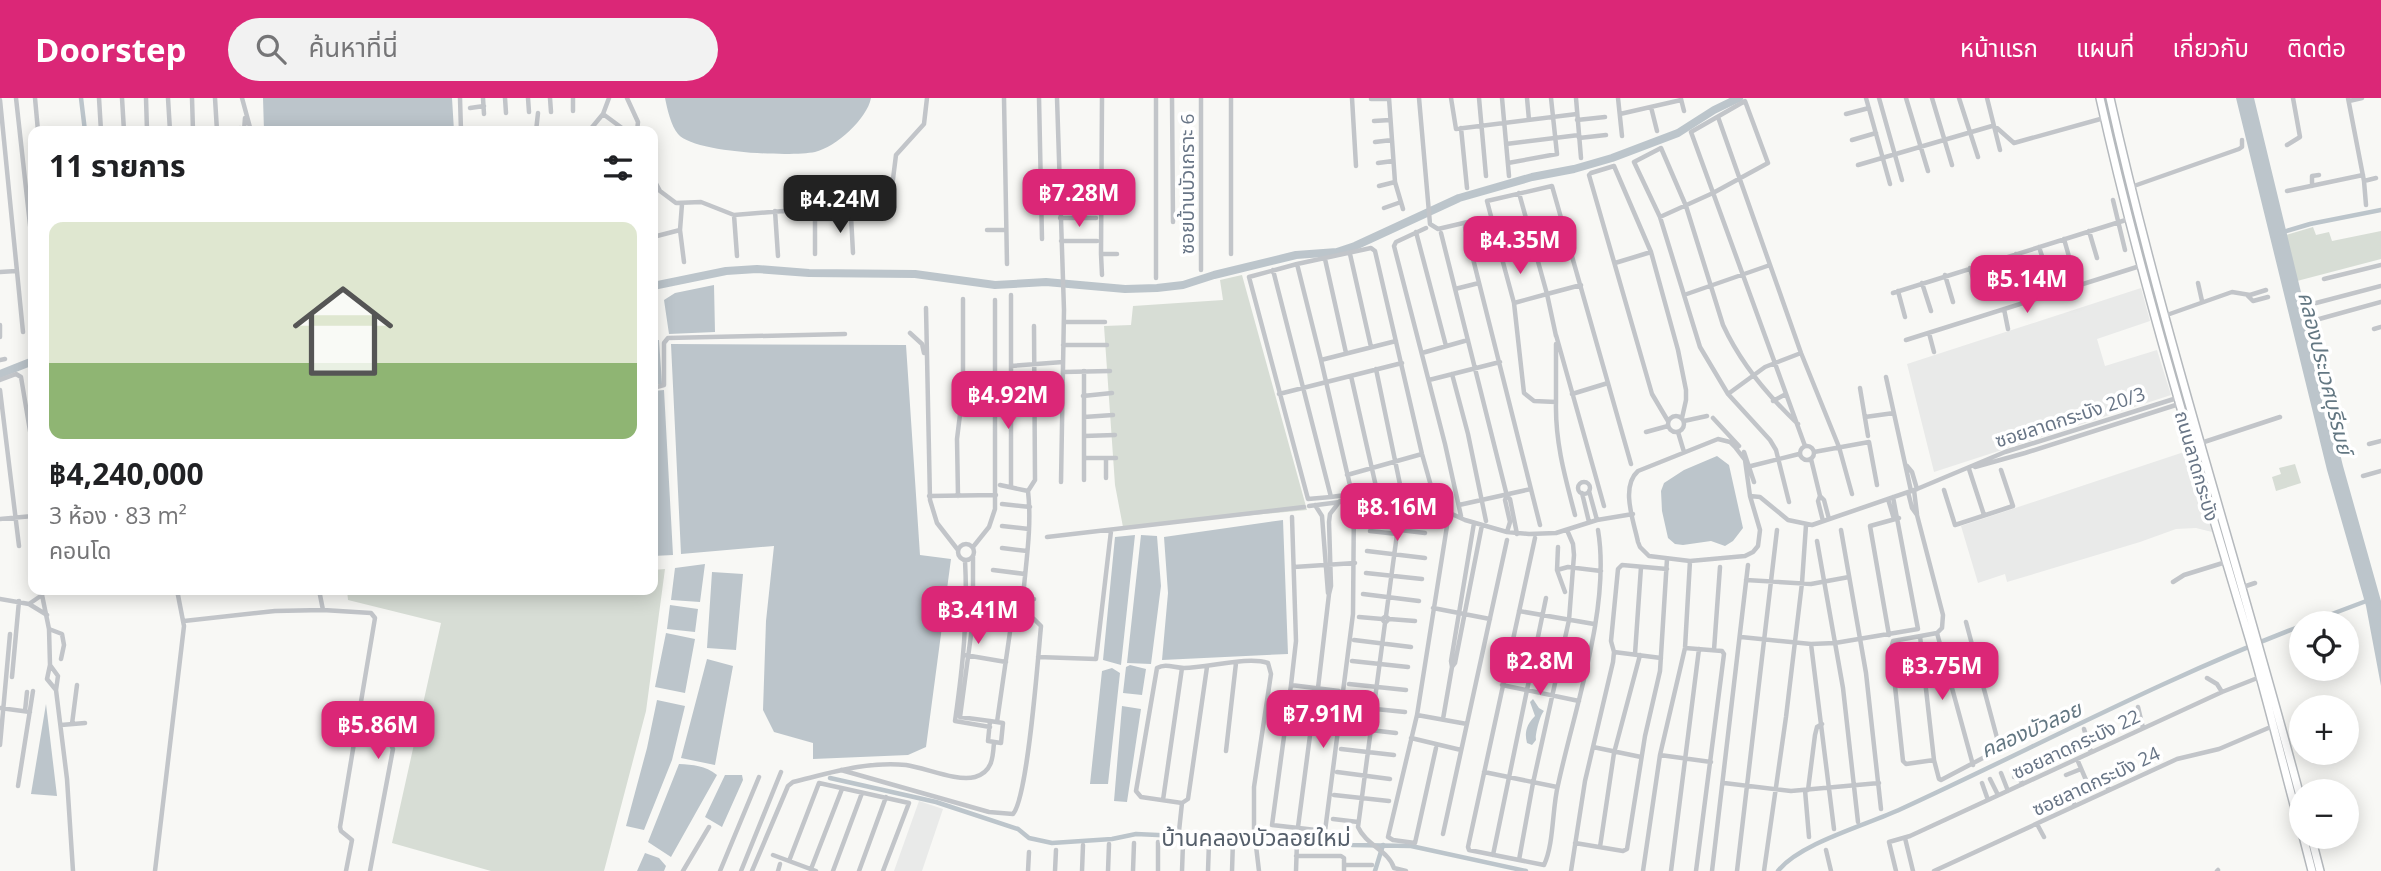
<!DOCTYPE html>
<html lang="th">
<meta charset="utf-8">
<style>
:root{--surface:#fff;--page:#f2f2f2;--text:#202124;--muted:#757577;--line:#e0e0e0;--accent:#db2777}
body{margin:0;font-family:"Open Sans","Noto Sans Thai",sans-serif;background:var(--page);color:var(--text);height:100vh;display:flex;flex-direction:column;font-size:26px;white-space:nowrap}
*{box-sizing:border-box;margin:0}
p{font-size:23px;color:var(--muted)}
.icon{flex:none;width:38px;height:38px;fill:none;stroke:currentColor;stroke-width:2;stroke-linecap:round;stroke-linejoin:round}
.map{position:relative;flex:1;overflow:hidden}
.side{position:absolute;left:28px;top:28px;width:630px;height:469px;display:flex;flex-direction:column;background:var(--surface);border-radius:14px;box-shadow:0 4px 18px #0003}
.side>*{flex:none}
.fabs{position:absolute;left:2289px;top:513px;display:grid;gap:14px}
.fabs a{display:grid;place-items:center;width:70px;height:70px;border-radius:50%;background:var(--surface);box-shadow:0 4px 18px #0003;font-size:35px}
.price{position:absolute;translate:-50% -60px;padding:0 16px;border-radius:14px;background:var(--accent);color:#fff;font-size:23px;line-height:46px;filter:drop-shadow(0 2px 4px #0008)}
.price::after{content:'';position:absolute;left:50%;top:42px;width:21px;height:16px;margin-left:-10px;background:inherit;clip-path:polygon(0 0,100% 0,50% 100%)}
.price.selected{background:#222;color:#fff}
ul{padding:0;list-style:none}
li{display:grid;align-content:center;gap:14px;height:371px;padding:0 21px}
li+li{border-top:2px solid var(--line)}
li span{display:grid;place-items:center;height:217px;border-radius:14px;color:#555}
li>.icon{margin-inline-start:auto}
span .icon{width:126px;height:126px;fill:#fffc;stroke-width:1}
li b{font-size:30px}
h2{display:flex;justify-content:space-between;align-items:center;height:84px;padding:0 21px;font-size:30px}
header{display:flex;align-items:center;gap:42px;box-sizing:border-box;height:98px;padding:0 35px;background:var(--accent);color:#fff}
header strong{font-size:33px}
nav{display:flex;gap:38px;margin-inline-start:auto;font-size:24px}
.search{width:490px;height:63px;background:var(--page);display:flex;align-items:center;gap:18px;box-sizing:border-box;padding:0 24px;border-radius:38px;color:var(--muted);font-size:26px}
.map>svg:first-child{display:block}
</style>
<header>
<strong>Doorstep</strong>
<div class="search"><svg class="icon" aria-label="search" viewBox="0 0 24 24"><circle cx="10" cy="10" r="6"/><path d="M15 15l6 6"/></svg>ค้นหาที่นี่</div>
<nav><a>หน้าแรก</a><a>แผนที่</a><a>เกี่ยวกับ</a><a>ติดต่อ</a></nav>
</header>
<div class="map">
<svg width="2381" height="773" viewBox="0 0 2381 773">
<rect width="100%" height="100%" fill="#f8f8f5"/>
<path fill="#e9eae9" d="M2141 190 2150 223 2097 241 2105 268 2157 252 2171 297 1934 374 1907 266Z
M2187 353 2212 434 2196 430 2176 431 2140 444 2007 484 2005 476 1978 485 1961 428Z
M919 703 943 711 922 773H894Z"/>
<path fill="#d7ddd5" d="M2313 129 2316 137 2329 134 2332 143 2381 133V161L2297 183 2286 137Z
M1242 177 1307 412 1123 429 1115 387 1104 228 1131 227 1133 208 1223 202 1220 182Z
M2295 366 2301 385 2276 393 2272 379 2281 376 2279 370Z
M665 471 646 613 604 773H491L392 745 441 525 348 502 347 492H653V472Z"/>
<path fill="#bcc5cb" d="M263 0H452L454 33H264Z
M665 0H871C867 21 836 49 815 54 790 59 694 55 678 36 671 28 667 10 665 0Z
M2236 0H2254L2343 368 2381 503V588L2366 508 2327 372Z
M714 187 715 234 669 236 664 202 675 195Z
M653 242H659L662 286H653Z
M671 246 906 247 920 457 951 461 926 649 908 657 813 661V645L774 634 763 612 766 523 774 448 681 456Z
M664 292 673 457 653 458V293Z
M1717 358 1729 367 1743 430 1733 443 1725 448 1711 443 1683 447 1675 446 1668 440 1662 413 1661 393 1664 385 1684 372Z
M1283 422 1288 556 1162 562 1168 495 1164 439Z
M1135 437 1121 567 1103 562 1115 439Z
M1141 437 1157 438 1161 488 1151 566 1127 565Z
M705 466 700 504 671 502 675 470Z
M712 474 743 476 736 552 707 550Z
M670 507 698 511 695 534 667 531Z
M666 535 695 541 685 595 655 589Z
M707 561 733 568 715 667 681 660Z
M1130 567 1146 571 1142 597 1123 595 1126 569Z
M1112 570 1120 575 1108 686H1090L1102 573Z
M1533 601 1539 610 1544 613C1540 617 1535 637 1536 642L1532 647 1527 645C1524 634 1527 626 1535 618L1530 604Z
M657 602 685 608 672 662 644 732 626 728 647 650Z
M46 606 57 698 31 696Z
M1122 608 1141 611 1127 704 1114 703Z
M679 666C693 667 705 667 717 677L671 759 648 744Z
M725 677H742L743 682 722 729 705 719Z
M645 755 659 760 666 768 664 773H637Z"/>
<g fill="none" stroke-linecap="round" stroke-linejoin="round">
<path stroke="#bcc5cb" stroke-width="4.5" d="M81 0 85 33
M2280 135 2310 126 2381 112
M2308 525 2369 502
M830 680 936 704 1018 731 1029 740 1052 745 1112 741 1136 736 1201 739 1262 736 1291 739 1318 738 1336 741 1352 747 1411 748 1526 773
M1375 773 1383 747
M1778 773C1800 745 1867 727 1901 711 2034 650 2164 580 2301 528"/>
<path stroke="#bcc5cb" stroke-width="8" d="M653 188 726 173 757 171 809 175 915 176 995 187 1046 184 1125 191 1157 190 1183 187 1214 177 1296 157 1337 154 1355 148 1459 100 1532 79 1574 71 1612 60 1678 35 1714 12 1739 0
M0 276 33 263"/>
<g stroke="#b5b9bd" stroke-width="10">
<path id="primary" d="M2100 0C2140 180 2194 356 2247 533 2267 599 2283 667 2301 733
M2110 0C2163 237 2239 467 2301 702
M2303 738 2312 773
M2311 738 2320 773"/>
</g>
<path stroke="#c2c5c9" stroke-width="4.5" d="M16 0 33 154
M35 0 38 33
M99 0 101 33
M122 0 124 33
M146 0 147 33
M168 0 170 33
M192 0 193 33
M215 0 217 33
M242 0 251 33
M460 0 461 33
M483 0 484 16
M505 0 506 15
M528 0 529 14
M550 0 551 14
M573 0V13
M627 0 638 24 637 33
M1004 0 1007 166
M1039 0 1042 141
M1057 0 1064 212 1061 384
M1102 0 1101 156H1117
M1156 0V180
M1172 0 1173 124
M1201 0V172
M1352 0 1356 68
M1389 0 1395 84 1403 111
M1419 0 1430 126 1438 131 1472 123
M1451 0 1456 31 1577 16
M1479 0 1486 78
M1502 0 1509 78
M1527 0 1529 22
M1576 0 1581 60
M1618 0 1622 38
M1866 0 1890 86
M1879 0 1902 82
M1906 0 1928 73
M1932 0 1952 67
M1959 0 1978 59
M1987 0 2000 52
M2348 0 2364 83 2366 107
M1371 1H1389
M1681 1 1684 13
M0 2 23 234
M2349 3 2362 0
M1651 9 1657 33
M470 10 484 8
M603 16 626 33
M1620 16 1681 2
M1846 16 1869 10
M1718 19 1801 255 1839 349 1852 396
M1577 22 1605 19
M1374 23 1390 22
M240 30V33
M1461 30 1467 90
M244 33 245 20
M536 33 538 15
M589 33 603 16 609 0
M1579 40 1606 37
M1852 42 1876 35
M1375 44 1392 42
M1506 46 1579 37
M2287 47 2300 39 2293 0
M1378 65 1393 63
M1508 65 1557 56 1551 0
M1858 67 1992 28 1997 30 2014 45 2104 20
M653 80 660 93 676 105 701 104 734 117 784 113 815 121H835L851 118 869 111 883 101 892 89 896 57 924 26 927 0
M2364 83 2376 80
M1379 88 1395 84
M2312 88V78L2319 77
M2131 89 2239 51 2242 49V42
M2287 93 2363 77
M1519 95 1547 196 1581 187
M1059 97H1097
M2113 102 2125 152
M682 106 680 132 684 164
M1384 110 1401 104
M775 113 778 158
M734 117 737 158
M851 118 853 155
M1660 119 1713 95 1768 65 1745 3 1691 34 1805 348
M1060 120H1096
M1465 129 1540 427
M1426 130 1396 144 1394 148 1445 346 1461 418
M987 132H1006
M2089 133 2097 160
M1416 134 1446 248
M1441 135 1507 398 1510 401 1517 436
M653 139 680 132
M2064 141 2072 169
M1061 143H1097
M1498 145 1487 103 1552 88 1631 366
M2039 149 2048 176
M33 155V161
M815 156V121
M1101 156 1102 177
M1231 156V0
M1350 156 1371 249
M2016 156 2024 182
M1501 157 1514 205 1524 295 1534 303 1556 304C1555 344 1565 379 1575 417
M1325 161 1346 255
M1992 163 2001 190
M1615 165 1651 154
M1297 166 1371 150 1375 153 1422 356 1433 395
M1970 170 1976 191
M1273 172 1331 399 1352 396 1321 262
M0 174 16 173
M1945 177 1953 204
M2324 181 2381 167
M1922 185 1931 213
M2198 185 2202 203
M1455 191 1479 185
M1898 193 1905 219
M1893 195 2129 121
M1684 197 1770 167
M2248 198 2253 203 2268 199
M1514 205 1547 196 1556 238
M2316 205 2381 188
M926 210 930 402 937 425 958 452
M2004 211 2008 231
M2164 218 2232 194 2250 197 2266 192
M2312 223 2381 204
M1064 224H1105
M0 227V239
M2374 231 2381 229
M910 235 922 246 924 255
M1929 235 1934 254
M1556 237 1604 408
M1906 242 2140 168
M1063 247H1107
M1422 255 1468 242
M0 262 5 261
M1011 268 1063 264
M1376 271 1402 396
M1084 273V382
M1063 274 1110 273
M1452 276 1468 336 1486 423
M1351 278 1377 393
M1886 279 1911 393
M0 282 16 276 21 279 33 351
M1429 282 1500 264
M653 290 664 287V245L668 240 845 236
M1860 290 1868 338
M0 292 19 448
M1279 296 1402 265
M1572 296 1608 285
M1728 296 1765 269 1801 255
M1083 298 1112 295
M1773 303 1786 296
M1556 304V246
M1668 326a8 8 0 1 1 16 0a8 8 0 1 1-16 0Z
M1084 319 1113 317
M1865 319 1894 315
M1713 320 1739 348
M1668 323 1652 296 1589 77 1591 75 1614 68 1651 154 1678 252 1686 292V302L1682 320
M1684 323 1707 318
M1646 334 1668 328
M1678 334 1684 354
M1084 338 1115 337
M1718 341 1730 344 1735 349 1745 362 1750 398 1760 432 1758 448 1753 454 1745 458 1690 463 1649 458 1640 449 1638 444C1634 424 1620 389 1638 373Z
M2201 345 2280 319
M2369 346 2381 343
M1800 355a7 7 0 1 1 14 0a7 7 0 1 1-14 0Z
M1744 354 1754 384
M1814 354 1869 344 1877 387
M1084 360H1116
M1106 360V380
M1811 361 1820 398 1824 402 1829 421
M1751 368 1799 356
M1907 368 1912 374 1917 391
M1975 369 2025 355 2179 306
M1969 371 1984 417
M1347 377 1422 356
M2363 378 2381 373
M1578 390a6 6 0 1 1 12 0a6 6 0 1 1-12 0Z
M1000 387 1028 393
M1011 389V197
M1914 392 1917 416
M1944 392 1955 427 2013 408 2001 372
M1589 393 1597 422
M1908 394 1912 410 1917 417 1943 517 1942 530 1937 535 1893 543 1891 551 1903 663 1906 666 1934 662
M1582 395 1589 424
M929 398 996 397
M958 398 957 341 963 292V201
M1507 398 1505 402 1510 424 1507 434
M1750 398 1760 399 1788 422 1812 427 1917 391 2005 354 2177 300
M1820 398 1818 403 1823 423
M1331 399 1308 401 1249 179 1297 166 1321 262 1396 243
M1888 401 1894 421
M1424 403 1422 414 1424 424
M1789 404 1776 352 1770 342 1728 296 1700 249 1660 119 1634 64 1661 50 1686 108 1723 227C1741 266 1767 297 1798 326
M1002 406 1030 409
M1315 407 1322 418 1328 495
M1459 407 1531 391
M1309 408 1402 396 1417 400 1465 422 1507 434 1529 436 1556 435 1597 422 1633 416
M1378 410 1396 409 1400 432 1425 435
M1292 419 1296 543 1291 587 1339 593
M0 421 33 418
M1474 425 1451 563 1452 569 1455 565 1482 427
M1002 428 1029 431
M1841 432 1866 575 1881 711
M1370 433 1397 436
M1047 439 1304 409
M1535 440 1468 749 1469 752 1544 767C1554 746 1552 711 1558 687 1574 612 1611 509 1598 432
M1817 443 1843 590 1858 724
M958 454a8 8 0 1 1 16 0a8 8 0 1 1-16 0Z
M973 449 989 429 995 411V202
M1558 449 1557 472 1565 494
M1002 450 1027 453
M1367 453 1425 460
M973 459V522L960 619 990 623
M965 462C968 519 963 567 955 623L990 629
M1294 469 1355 465
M993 472 1025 476
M1557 472 1568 469 1601 473
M1366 475 1422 481
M1746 482 1811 486 1849 479
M2173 484 2184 477 2226 464
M2243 489 2255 485
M41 492 49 531 50 567 47 581 56 592
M319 492 323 512 371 515 375 520 340 729 341 733 352 742 346 773
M990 495 1023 499C1026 464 1032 428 1028 393L1035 382 1034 228
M1363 496 1419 503
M1023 499 1034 501
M0 501 29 506 47 517
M29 506 42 497
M1433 510 1490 521
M1519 513 1594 526
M1386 518 1397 436 1400 432
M1359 519 1382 521 1386 518 1389 521 1385 525 1382 521
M1389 521 1415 523
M184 523 275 513 323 512
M1385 525 1358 729C1366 747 1389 753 1394 770L1406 773
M49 531 62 536 64 547 61 561
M1937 535 1973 667
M1889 537 1870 428 1899 420
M1920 538 1934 662 1939 681 1941 682 2000 651 1966 524
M1741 539 1811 546 1835 545 1918 531 1893 399
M1354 542 1411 549
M1811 546 1834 731
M1685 550 1722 553 1724 556 1696 773
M1714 552 1720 469
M1614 554 1661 560
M1635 556 1641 469
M965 557 1006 564
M1038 559 1096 561 1111 433
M1352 563 1408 569
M50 567 58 578 56 592 67 681 73 773
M1207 569 1188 701 1182 705 1141 699 1136 693 1157 570C1166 565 1174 570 1184 570 1208 570 1247 558 1268 565L1271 576 1254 689V731L1259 773
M1948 578 1978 569
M12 579 19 503
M2207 580 2217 586 2222 594
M1349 586 1406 592
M1291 587 1272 727 1325 733 1353 516 1354 401
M1502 587 1579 603
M1318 590 1329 496 1331 488 1329 424 1330 416 1340 403
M1288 603 1337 611
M1346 608 1405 614
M2138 609 2143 630
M0 610 30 614
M25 613 27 594
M1417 617 1467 626
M1443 621 1452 569
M990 623 1003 625 1001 645 988 643Z
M997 624 1011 527
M72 626 77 587
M61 627 85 625
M1344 629 1396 635
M2084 631 2091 654
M356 634 391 647 393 651 370 773
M1411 640 1461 652
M0 647 10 536
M1593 649 1641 659
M1436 650 1415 745 1393 742 1388 739 1417 617 1447 428
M1341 651 1394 657
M1226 653 1236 565
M1660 657 1711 664
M2077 661 2086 682
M841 672 989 714 1013 716C1028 699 1038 559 1041 528L1034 521
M1337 674 1390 681
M1484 674 1557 689
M2001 675 2008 693
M2066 677 2081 671
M2014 679H2018L2023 686
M1990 681 1998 697
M1724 685 1791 693 1879 685
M1982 685 1988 702
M2096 686 2105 684 2109 692
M18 688 33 593
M1805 692 1809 739
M1808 692 1815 637 1817 629 1822 626
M2069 695 2075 708
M1334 697 1389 703
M1163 702 1182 570
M1333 721 1358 724
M2037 726 2044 739
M1298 729 1314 607
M1179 733 1182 705
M1443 736 1507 442
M1905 740 1913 773
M1575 745 1623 753 1627 751 1645 638 1660 573 1667 461
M1600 749 1614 655 1640 557
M1826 752 1831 773
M773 757 816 773
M1493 757 1546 500
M1296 758H1341L1344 760V773
M1519 762 1533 685 1569 522 1574 457 1573 446 1567 432
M789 763 819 685 909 705 883 773
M1344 767H1372
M811 771 842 691
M155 773 184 528 177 492
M683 773 709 729
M720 773 759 679
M741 773 781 674
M752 773 788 688 793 684C830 675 867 663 906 667 926 670 957 684 975 679 993 674 993 658 994 644
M778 773 780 766
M833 773 862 695
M859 773 886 699
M1028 773 1029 754
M1055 773 1056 752
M1082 773 1083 747
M1108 773 1109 746
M1133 773 1134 745
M1158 773V744
M1182 773 1183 745
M1208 773 1209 744
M1232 773 1233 742
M1296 773 1297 743
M1571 773 1585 683 1613 564 1614 554 1611 543 1618 471 1622 467 1667 471
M1643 773 1660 657 1685 550 1690 463
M1671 773 1699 551
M1712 773 1748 467
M1737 773 1777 432
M1764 773 1786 619 1802 485 1806 427
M1896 773 1889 744 1910 738 2222 594 2260 579
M1934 773 2177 661 2219 651 2273 628
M2217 773 2218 772"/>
<use href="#primary" stroke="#fff" stroke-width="7"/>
</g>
<g text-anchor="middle" stroke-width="7" stroke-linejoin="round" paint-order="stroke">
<g font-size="19" fill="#687586" stroke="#fff">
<text transform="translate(1187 86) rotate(-90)" y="7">ซอยบ้านบัวเกราะ 6</text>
<text transform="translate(2070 319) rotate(-18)" y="7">ซอยลาดกระบัง 20/3</text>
<text transform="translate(2197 368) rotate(74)" y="7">ถนนลาดกระบัง</text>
<text transform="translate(2076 646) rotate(-25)" y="7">ซอยลาดกระบัง 22</text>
<text transform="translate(2096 683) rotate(-25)" y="7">ซอยลาดกระบัง 24</text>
</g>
<g font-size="21" font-style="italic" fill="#637782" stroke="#fff">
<text transform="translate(2325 275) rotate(76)" y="7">คลองประเวศบุรีรมย์</text>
<text transform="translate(2031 632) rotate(-24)" y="7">คลองบัวลอย</text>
</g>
<g font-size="23" fill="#555f6b" stroke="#fff">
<text x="1256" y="748">บ้านคลองบัวลอยใหม่</text>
</g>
</g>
</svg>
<div class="fabs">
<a><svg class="icon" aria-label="locate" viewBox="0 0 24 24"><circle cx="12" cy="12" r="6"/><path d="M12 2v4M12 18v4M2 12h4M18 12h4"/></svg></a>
<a>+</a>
<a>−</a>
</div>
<b class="price" style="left:1079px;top:131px">฿7.28M</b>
<b class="price selected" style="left:840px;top:137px">฿4.24M</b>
<b class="price" style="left:1520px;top:178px">฿4.35M</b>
<b class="price" style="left:2027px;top:217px">฿5.14M</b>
<b class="price" style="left:1008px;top:333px">฿4.92M</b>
<b class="price" style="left:1397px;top:445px">฿8.16M</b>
<b class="price" style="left:978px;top:548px">฿3.41M</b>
<b class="price" style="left:1540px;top:599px">฿2.8M</b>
<b class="price" style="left:1942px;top:604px">฿3.75M</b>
<b class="price" style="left:1323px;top:652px">฿7.91M</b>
<b class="price" style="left:378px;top:663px">฿5.86M</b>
<section class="side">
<h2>11 รายการ<svg class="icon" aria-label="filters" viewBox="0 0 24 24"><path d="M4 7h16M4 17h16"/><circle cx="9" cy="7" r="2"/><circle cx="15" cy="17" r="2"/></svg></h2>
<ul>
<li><span style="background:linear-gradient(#dfe7d0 65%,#8fb573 0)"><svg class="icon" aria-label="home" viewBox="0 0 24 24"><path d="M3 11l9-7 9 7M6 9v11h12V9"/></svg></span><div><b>฿4,240,000</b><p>3 ห้อง · 83 m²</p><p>คอนโด</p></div></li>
</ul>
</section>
</div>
